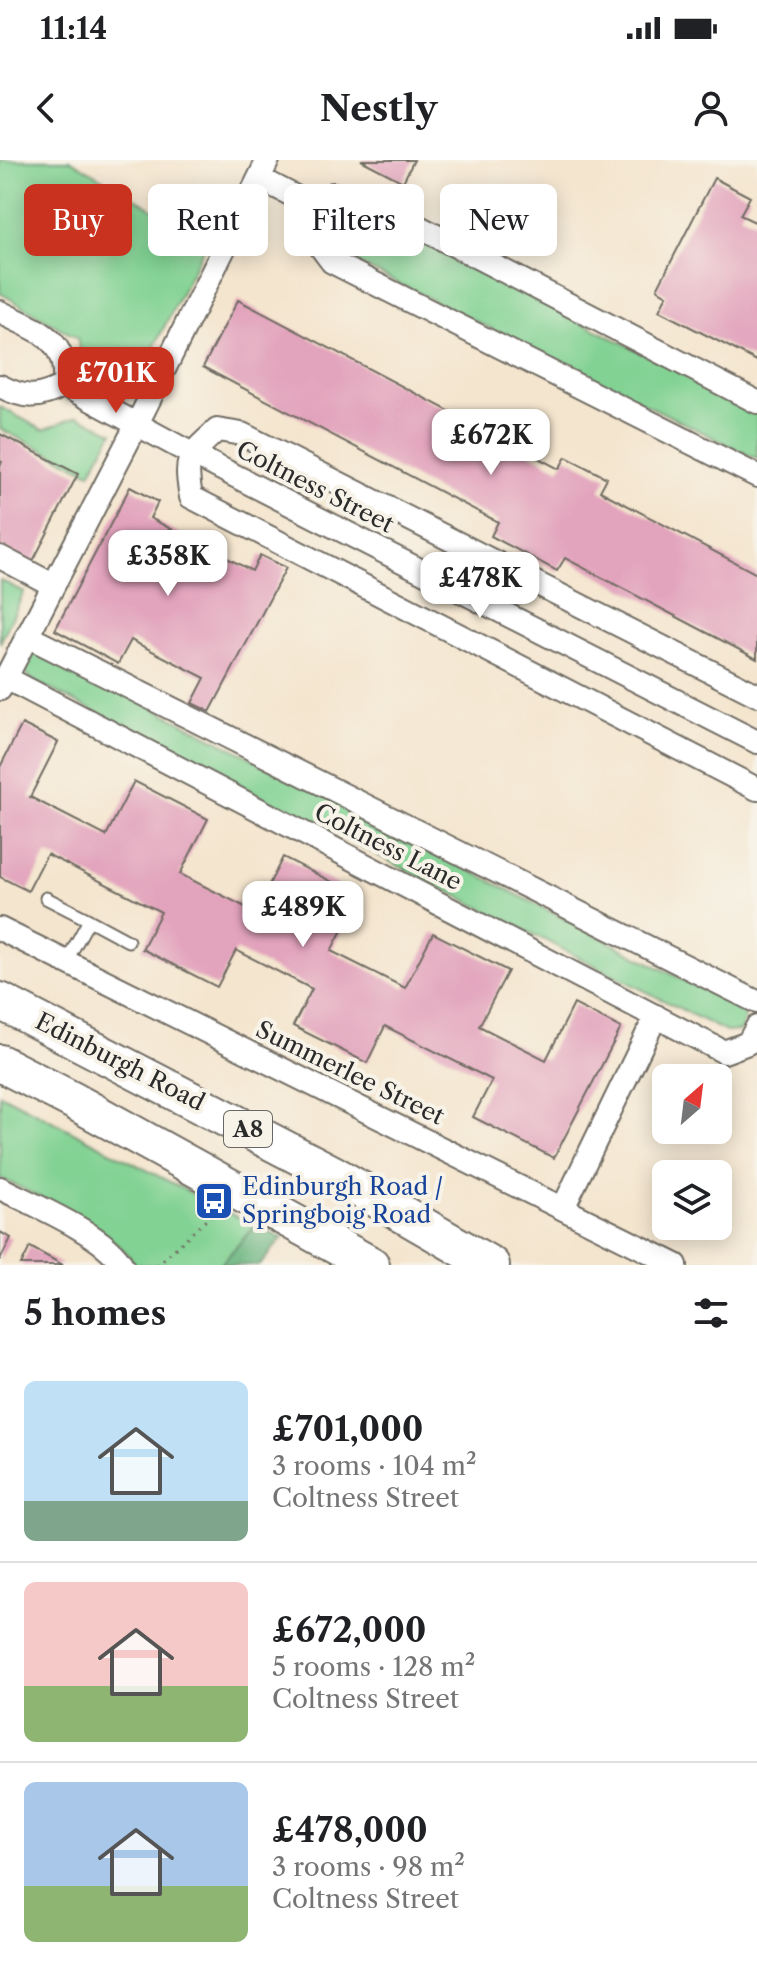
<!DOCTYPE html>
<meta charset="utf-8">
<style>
:root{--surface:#fff;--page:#f2f2f2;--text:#202124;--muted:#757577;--line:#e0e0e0;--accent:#c8321e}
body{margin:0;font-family:"Libre Caslon Text",serif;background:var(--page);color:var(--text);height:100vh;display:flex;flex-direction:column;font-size:30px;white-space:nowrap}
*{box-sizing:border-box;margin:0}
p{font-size:26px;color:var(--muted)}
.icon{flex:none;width:44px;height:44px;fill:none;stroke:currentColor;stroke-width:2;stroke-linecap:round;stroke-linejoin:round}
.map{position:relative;height:1105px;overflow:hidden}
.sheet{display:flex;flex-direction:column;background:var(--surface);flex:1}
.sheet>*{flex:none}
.hud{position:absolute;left:24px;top:24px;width:710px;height:72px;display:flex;gap:16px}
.needle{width:52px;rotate:28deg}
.controls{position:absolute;left:652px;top:904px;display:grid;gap:16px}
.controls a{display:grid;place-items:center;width:80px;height:80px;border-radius:12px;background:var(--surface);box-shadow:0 4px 20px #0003;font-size:40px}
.price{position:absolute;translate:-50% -68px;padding:0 18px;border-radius:16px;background:#fff;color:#222;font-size:26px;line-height:52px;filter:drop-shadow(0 2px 4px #0008)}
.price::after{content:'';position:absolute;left:50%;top:48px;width:24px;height:18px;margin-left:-12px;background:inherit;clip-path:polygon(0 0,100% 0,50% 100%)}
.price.active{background:var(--accent);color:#fff}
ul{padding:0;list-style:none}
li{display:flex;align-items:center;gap:24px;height:200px;padding:0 24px}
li+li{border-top:2px solid var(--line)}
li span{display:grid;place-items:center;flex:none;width:224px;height:160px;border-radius:12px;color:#555}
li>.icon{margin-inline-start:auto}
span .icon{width:96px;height:96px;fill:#fffc;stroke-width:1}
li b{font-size:34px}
h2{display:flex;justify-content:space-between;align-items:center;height:96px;padding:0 24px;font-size:34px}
.pill{padding:0 28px;border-radius:12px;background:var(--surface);box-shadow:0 4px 20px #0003;font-size:28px;line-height:72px}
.pill.active{background:var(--accent);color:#fff}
.status{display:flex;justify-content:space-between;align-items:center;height:56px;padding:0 40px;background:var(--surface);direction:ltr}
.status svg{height:22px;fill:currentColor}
header{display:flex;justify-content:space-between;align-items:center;height:104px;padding:0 24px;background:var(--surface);font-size:36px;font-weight:700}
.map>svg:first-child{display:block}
</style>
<div class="status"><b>11:14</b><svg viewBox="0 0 49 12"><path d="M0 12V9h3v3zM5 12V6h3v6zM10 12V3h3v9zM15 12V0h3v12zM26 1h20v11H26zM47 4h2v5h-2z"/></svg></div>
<header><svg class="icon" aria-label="back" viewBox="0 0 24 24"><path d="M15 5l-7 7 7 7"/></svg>Nestly<svg class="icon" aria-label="person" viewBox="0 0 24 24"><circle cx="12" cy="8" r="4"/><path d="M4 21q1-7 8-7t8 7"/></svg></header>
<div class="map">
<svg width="757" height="1105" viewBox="0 0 757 1105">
<rect width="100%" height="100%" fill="#f7f3e8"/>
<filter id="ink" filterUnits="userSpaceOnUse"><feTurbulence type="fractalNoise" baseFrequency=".0125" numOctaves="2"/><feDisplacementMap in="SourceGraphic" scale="16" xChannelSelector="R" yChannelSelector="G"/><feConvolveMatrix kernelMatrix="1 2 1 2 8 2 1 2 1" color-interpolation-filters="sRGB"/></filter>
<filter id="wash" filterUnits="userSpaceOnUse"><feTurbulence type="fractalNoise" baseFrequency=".006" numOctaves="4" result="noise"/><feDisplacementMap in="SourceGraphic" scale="32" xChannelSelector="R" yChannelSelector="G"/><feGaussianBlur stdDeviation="1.8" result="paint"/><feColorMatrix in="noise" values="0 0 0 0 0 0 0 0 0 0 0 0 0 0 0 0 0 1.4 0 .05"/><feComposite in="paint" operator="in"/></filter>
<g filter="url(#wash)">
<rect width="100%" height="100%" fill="#f4e5ce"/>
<path fill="#81d293" stroke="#567e5f" stroke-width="2" d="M0 0H71L207 82 134 227 114 233 87 219 77 178 0 133Z
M340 44 359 50 757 251V299L355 102 330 76 322 59 327 45Z
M0 247 43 270 78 256 113 272 90 313 0 269Z
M0 420 24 432 0 483Z
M43 491 736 847 745 858 740 871 726 872 32 520 21 506 31 492Z
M0 934 255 1066 220 1105H135C116 1069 38 1037 0 1018Z"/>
<path fill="#68b47d" stroke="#4a7054" stroke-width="2" d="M255 1066 283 1077 260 1105H220Z"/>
<g id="blocks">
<path fill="#e2a3bc" d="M361 0H414L403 22Z
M714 18 750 37 740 55 757 63V201L659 151 667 135 657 129Z
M238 140 559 309 566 297 607 318 600 331 757 414V499L565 398 557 411 491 376 498 362 203 207Z
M0 274 78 314 32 403 0 387V307L2 302 0 301Z
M130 327 158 342 150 358 252 411 260 395 286 408 210 552 192 543 205 518 131 480 118 504 55 470Z
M22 564 58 582 30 637 106 676 134 621 208 659 180 714 255 752 283 697 360 736 331 791 405 828 433 773 508 811 479 866 546 900 574 844 621 868 554 998 473 957 492 920 385 866 367 903 293 866 312 829 236 790 217 827 142 789 161 752 47 694 28 731 0 717V607Z
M0 1072 11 1078 0 1100Z
M30 1087 63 1105H21Z"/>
</g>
</g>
<g filter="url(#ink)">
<use href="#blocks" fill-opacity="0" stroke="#716c64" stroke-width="2"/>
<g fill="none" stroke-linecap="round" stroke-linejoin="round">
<g stroke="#716c64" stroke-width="15">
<path id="service" d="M46 738 89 760
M66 802 89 760 128 781"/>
</g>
<g stroke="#716c64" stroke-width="26">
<path id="minor" d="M259 18 315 47 333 34 365 39 757 242
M315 47C310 75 315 80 332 102L757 316
M0 152C37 171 68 177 64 225
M64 225 192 294 757 582
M0 226C25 239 40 239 64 225
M0 397 53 425
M27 476 757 842
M6 518 724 892 748 883 757 867
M0 529 137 264 268 0
M757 535 242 274 217 270C188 297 184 297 191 337L757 629
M0 769 676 1105
M0 1028C32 1044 106 1075 122 1105
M563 1048 656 856"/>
</g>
<g stroke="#716c64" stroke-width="40">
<path id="primary" d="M0 841 335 1015 491 1105
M0 903 72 940 371 1105"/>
</g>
<path stroke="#716c64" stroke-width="3" stroke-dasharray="2 6" stroke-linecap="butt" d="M157 1105 216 1051"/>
<use href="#service" stroke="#fff" stroke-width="11"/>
<use href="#minor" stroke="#fff" stroke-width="22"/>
<use href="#primary" stroke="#fff" stroke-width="36"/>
</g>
</g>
<defs>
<g id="bus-square" transform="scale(2)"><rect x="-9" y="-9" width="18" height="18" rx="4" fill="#1a4fb4" stroke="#f7f3e8"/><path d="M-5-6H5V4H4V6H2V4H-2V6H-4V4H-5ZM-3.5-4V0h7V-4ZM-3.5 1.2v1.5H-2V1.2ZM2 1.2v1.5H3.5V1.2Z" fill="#fff"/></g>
</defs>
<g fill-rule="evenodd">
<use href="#bus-square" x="214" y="1041"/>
</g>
<g text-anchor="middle" stroke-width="8" stroke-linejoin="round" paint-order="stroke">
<rect fill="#f7f3e8" stroke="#686764" stroke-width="2" x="224" y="951" width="48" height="36" rx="6"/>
<g font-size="22" font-weight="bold" fill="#2b2b2b">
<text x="248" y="977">A8</text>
</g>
<g font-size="24" fill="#2b2b2b" stroke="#f7f3e8">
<text transform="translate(315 327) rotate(27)" y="8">Coltness Street</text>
<text transform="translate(388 687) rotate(27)" y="8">Coltness Lane</text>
<text transform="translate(120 902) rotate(27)" y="8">Edinburgh Road</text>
<text transform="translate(350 913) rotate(26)" y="8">Summerlee Street</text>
</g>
<g font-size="24" fill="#164399" stroke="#f7f3e8" text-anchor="start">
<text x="242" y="1035">Edinburgh Road /<tspan x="242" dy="28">Springboig Road</tspan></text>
</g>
</g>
</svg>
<div class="controls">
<a><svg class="needle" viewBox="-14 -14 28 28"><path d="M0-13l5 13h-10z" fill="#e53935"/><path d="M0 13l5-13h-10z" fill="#757577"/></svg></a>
<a><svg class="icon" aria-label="layers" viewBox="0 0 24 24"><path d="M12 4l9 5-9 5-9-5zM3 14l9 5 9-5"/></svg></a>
</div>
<b class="price active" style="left:116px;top:255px">£701K</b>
<b class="price" style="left:491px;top:317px">£672K</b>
<b class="price" style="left:168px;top:438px">£358K</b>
<b class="price" style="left:480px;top:460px">£478K</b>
<b class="price" style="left:303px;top:789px">£489K</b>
<div class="hud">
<a class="pill active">Buy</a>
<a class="pill">Rent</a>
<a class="pill">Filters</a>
<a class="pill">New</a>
</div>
</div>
<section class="sheet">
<h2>5 homes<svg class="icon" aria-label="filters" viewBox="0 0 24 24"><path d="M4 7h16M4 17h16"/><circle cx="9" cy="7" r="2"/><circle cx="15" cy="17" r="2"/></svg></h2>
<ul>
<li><span style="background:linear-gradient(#bfe0f5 75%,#7fa58c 0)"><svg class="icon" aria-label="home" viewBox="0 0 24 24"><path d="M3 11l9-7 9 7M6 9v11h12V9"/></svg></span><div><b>£701,000</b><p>3 rooms · 104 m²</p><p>Coltness Street</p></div></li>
<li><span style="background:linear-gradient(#f6c9c9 65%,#8fb573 0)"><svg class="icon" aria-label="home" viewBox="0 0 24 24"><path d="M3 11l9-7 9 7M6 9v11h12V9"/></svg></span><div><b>£672,000</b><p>5 rooms · 128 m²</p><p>Coltness Street</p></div></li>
<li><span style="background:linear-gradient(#a9c7e8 65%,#8fb573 0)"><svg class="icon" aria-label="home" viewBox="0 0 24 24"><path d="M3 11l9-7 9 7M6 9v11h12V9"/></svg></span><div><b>£478,000</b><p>3 rooms · 98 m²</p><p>Coltness Street</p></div></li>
</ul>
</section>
